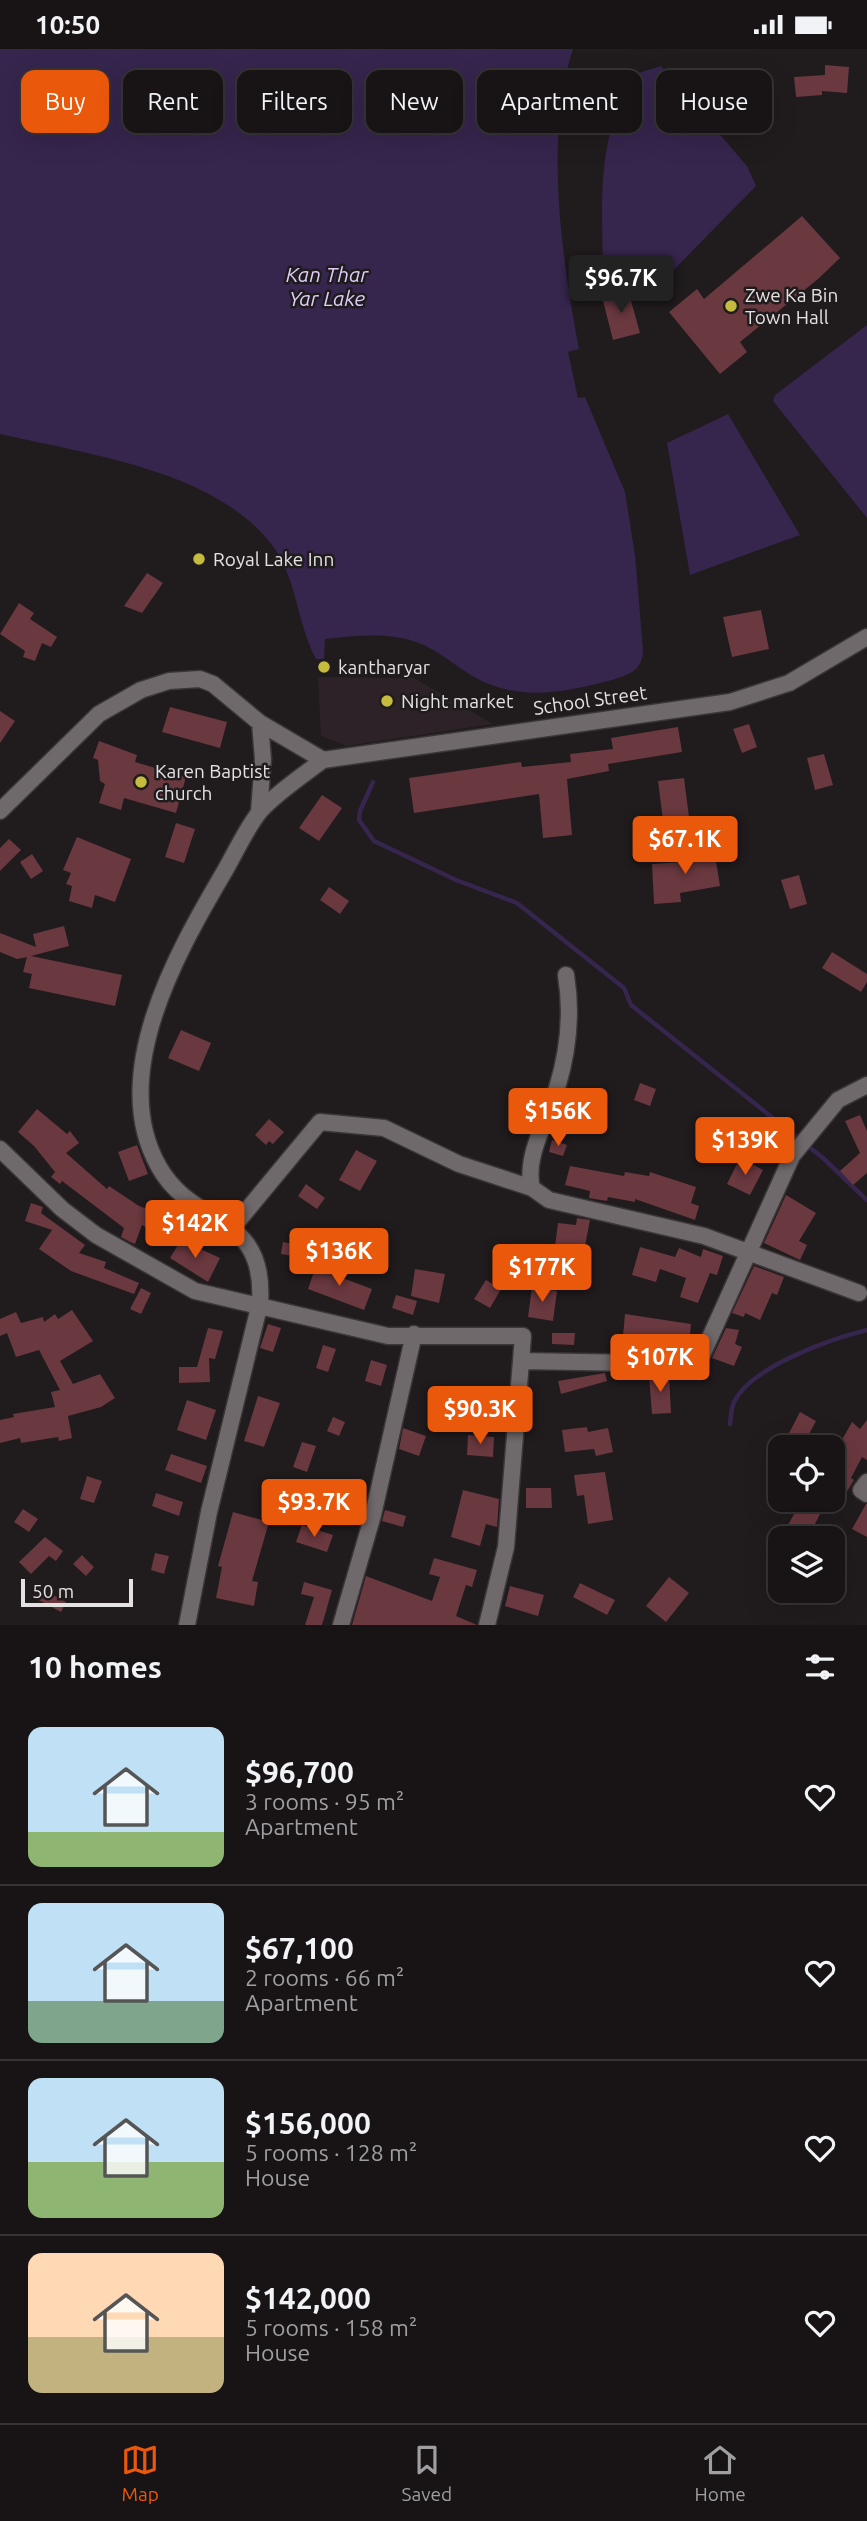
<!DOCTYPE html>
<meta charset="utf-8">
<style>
:root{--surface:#181416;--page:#252123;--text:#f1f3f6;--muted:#9f9ea1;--line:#363335;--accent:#ea580c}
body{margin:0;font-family:Ubuntu,sans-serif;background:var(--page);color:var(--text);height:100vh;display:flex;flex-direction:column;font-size:26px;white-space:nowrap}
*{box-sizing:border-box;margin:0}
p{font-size:23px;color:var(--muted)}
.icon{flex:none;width:38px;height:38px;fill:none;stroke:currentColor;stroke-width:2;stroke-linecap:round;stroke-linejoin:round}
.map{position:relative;height:1576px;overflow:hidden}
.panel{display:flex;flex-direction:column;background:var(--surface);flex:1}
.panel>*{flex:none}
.guide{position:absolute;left:21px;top:21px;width:826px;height:63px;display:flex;gap:14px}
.buttons{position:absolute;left:768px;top:1386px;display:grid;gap:14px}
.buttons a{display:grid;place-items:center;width:77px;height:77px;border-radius:14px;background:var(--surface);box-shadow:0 7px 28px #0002,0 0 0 2px var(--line);font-size:35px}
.scale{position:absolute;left:21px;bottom:18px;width:112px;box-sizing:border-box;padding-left:7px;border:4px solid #e4e1e2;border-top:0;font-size:19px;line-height:24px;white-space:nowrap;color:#e4e1e2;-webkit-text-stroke:5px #201b1d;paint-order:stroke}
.price{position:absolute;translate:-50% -60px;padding:0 16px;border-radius:7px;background:var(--accent);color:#fff;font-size:23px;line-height:46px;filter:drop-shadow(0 2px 4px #0008)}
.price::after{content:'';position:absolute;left:50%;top:42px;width:21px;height:16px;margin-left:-10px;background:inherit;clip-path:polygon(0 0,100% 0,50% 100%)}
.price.selected{background:#222;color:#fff}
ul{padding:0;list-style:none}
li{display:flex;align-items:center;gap:21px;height:175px;padding:0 28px}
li+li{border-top:2px solid var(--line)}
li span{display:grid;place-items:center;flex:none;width:196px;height:140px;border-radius:14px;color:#555}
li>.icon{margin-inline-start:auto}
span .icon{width:84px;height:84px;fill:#fffc;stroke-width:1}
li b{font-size:30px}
h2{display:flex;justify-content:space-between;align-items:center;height:84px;padding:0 28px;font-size:30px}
.tag{padding:0 24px;border-radius:14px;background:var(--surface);box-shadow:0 7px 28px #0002,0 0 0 2px var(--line);font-size:24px;line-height:63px}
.tag.selected{background:var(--accent);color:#fff}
.status{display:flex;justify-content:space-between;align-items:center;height:49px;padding:0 35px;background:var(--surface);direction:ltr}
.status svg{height:19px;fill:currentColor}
.tabs{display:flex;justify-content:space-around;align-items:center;height:98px;border-top:2px solid var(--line);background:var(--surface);font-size:19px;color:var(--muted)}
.tabs a{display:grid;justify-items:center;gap:4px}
.tabs .selected{color:var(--accent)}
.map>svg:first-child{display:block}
</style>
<div class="status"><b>10:50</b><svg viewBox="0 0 49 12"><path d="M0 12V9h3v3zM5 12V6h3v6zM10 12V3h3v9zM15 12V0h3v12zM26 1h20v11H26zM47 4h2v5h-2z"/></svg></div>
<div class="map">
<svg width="867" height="1576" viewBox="0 0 867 1576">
<rect width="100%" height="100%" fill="#201b1d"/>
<path fill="#2d2227" d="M318 628 414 629 493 675 346 697 321 687Z"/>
<path fill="#36254d" d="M0 0H573C544 89 562 210 579 300L568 303 578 349 585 348 625 443 635 506 643 601C643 621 629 626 612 631 566 643 520 653 476 629 456 618 437 600 416 593 387 583 355 587 325 590L324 610H316C297 575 297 529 272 496 215 421 86 405 0 385Z
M661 17 747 117 756 137 652 243 642 249C624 245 609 243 603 224 602 149 596 96 632 26Z
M867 276V469L773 352 775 346Z
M728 365 800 486 690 526 667 394Z"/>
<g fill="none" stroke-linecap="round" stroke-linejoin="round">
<path stroke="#36254d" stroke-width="4.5" d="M373 733 360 762 359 771 374 792 456 831 517 854 624 939 631 956 823 1109 867 1151
M730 1375C731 1368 731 1359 734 1353 752 1317 831 1290 867 1281"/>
</g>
<path fill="#6a383f" d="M825 16 849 18 847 44 822 42V46L796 48 794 28 825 26Z
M802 167 840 209 818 230 740 293 747 303 720 325 669 263 697 240 704 250Z
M628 241 640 284 613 291 602 248Z
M147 524 163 534 142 564 124 557Z
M19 554 34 564 30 570 57 588 51 598 42 594 35 612 23 608 25 602 0 585Z
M761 561 769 600 732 608 723 568Z
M170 658 227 673 220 699 162 683Z
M0 662 15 672 0 694Z
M749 675 757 698 742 704 733 680Z
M678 678 682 703 608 715 609 722 567 730 572 786 543 789 539 745 414 764 409 729 521 713 522 718 571 713 570 705 613 700 611 689Z
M99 692 137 706 135 713 186 728 176 764 124 749 121 761 99 754 105 735 100 732 98 711 93 709Z
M824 705 833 736 815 741 807 709Z
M684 729 689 768 663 771 658 732Z
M322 746 342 759 319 792 299 779Z
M176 774 195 780 184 814 165 808Z
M77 788 131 810 115 853 95 846 92 859 69 852 72 837 66 835 71 824 63 821Z
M9 790 21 801 0 822V799Z
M714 800 720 837 680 844 681 853 654 855 652 815 684 813 683 805Z
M32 805 43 822 31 830 20 813Z
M799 826 807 855 790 860 781 831Z
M329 838 349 852 340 865 320 851Z
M64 877 69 897 31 907 122 926 115 957 29 939 32 925 23 923 27 908 17 910 0 903V884L36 898 33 885Z
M832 903 867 925V933L861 943 822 919Z
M181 981 211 994 199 1022 168 1009Z
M640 1034 656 1040 650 1057 634 1051Z
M37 1060 67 1085 70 1082 79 1094 66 1104 107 1140 109 1137 139 1157 165 1167 167 1164 182 1172 172 1192 142 1176 135 1195 130 1193 121 1188 124 1179 62 1132 60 1135 51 1128 55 1123 34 1097 18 1083Z
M860 1066 867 1082V1124L853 1136 840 1122 860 1104 845 1072Z
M269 1070 284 1083 273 1095 269 1092 266 1096 255 1086Z
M552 1091 567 1096 563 1107 549 1103Z
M137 1096 148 1125 129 1132 118 1103Z
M356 1101 377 1112 360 1142 339 1131Z
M740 1109 763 1121 750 1146 727 1135Z
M570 1117 624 1127 625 1123 649 1127 650 1123 696 1138 691 1154 699 1157 695 1171 635 1150V1153L608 1148 607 1152 589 1149 590 1142 565 1136Z
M306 1135 325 1149 317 1160 298 1147Z
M786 1146 816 1164 799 1192 807 1196 800 1211 764 1194Z
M31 1154 43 1158 41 1164 85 1196 79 1204 106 1213 104 1219 139 1234 134 1245 71 1222 39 1200 52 1181 25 1172Z
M577 1169 590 1171 581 1217 553 1213 558 1174 576 1176Z
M181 1191 220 1209 208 1233 170 1209Z
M355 1192 379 1201 374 1215 350 1206Z
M283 1193 302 1197 299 1208 281 1205Z
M640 1198 675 1208 679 1199 701 1208 703 1200 723 1207 717 1226 710 1224 698 1254 680 1248 686 1229 660 1220 656 1233 632 1226Z
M317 1214 331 1219 329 1224 372 1240 364 1261 308 1240Z
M754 1217 784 1228 777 1246 772 1244 760 1271 745 1264 744 1268 732 1264Z
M415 1220 445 1225 439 1254 411 1247Z
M486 1231 501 1240 490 1259 474 1250Z
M532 1238 557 1242 553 1272 528 1268Z
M141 1239 151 1244 141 1265 130 1260Z
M396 1246 417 1252 413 1266 392 1259Z
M72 1261 93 1292 60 1312 73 1335 100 1325 115 1349 101 1358 68 1367 72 1389 59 1392 58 1388 21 1394 20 1389 0 1394V1371L14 1368 13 1365 55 1358 51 1343 60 1341 39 1301 16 1308 7 1284 0 1287V1270L16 1263 21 1274 43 1268 44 1273 55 1265 58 1270Z
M625 1265 691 1275 689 1294 623 1287Z
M268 1275 281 1279 273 1303 260 1299Z
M208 1279 223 1282 215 1310 209 1309 210 1333 179 1334V1318H197Z
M726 1279 739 1281 735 1295 742 1298 734 1317 712 1309Z
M552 1284H575L574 1296 552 1295Z
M323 1296 336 1300 328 1323 316 1319Z
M371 1311 387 1316 381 1337 365 1332Z
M605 1324 607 1332 561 1345 558 1332Z
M669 1326 671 1364 652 1365 649 1327Z
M258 1347 280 1354 264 1398 244 1392Z
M187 1351 216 1361 206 1391 177 1381Z
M800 1363 816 1372 802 1398 786 1390Z
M333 1368 345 1373 339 1387 327 1382Z
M867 1371V1411L862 1408 851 1429 854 1431 833 1465V1407L852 1373 860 1380Z
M587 1378 588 1383 608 1379 613 1403 596 1407 594 1400 565 1403 562 1381Z
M403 1379 426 1387 419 1407 399 1400Z
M468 1386 494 1388 493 1408 467 1406Z
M302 1393 316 1397 307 1423 293 1418Z
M171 1405 207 1417 201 1434 165 1421Z
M605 1423 613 1471 588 1475 584 1446 577 1447 574 1426Z
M87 1427 102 1432 94 1454 80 1450Z
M526 1439H551L552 1459H526Z
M463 1441 499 1450 497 1478 486 1475 480 1497 451 1488Z
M156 1444 183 1453 179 1467 152 1457Z
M802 1451H827L812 1481 810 1479 804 1489H784L787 1485 784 1483Z
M866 1455H867V1488L852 1480Z
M23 1460 38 1470 29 1483 14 1473Z
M385 1461 406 1467 403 1478 382 1472Z
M233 1463 269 1473 252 1532 258 1533 254 1557 216 1549 222 1518 218 1517Z
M302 1476 333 1486 327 1503 296 1493Z
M45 1488 63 1502 56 1512 49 1507 31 1525 19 1513Z
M155 1504 169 1507 164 1525 151 1521Z
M82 1506 94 1518 86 1527 73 1515Z
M434 1509 477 1521 472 1538 466 1536 456 1567 477 1576H352L366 1527 432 1552 440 1528 429 1525Z
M669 1528 689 1544 666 1573 646 1557Z
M304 1533 332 1541 322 1576H305L314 1548 301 1545Z
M580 1534 615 1551 607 1566 573 1548Z
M37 1537 66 1553 61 1563 31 1547Z
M510 1537 544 1546 538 1567 505 1557Z"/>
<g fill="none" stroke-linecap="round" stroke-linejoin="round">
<g stroke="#3a3638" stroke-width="19">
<path id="minor" d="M0 762 99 665 141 641 169 632 200 630 213 635 260 674 323 711 730 653 789 634 867 588
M259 763 263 710 260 674
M566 926C572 963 568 1003 557 1039 548 1069 524 1108 532 1139L549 1151 704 1187 859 1244
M0 1100 62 1160 96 1186 195 1242 388 1287H523L506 1498 487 1576
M233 1178 320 1073 384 1079 459 1115 532 1139
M521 1312 698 1315 792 1107 838 1051 867 1036
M867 1433 861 1441 867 1445
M187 1576 209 1463 260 1254C266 1162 194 1180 159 1118 107 1027 176 905 223 825 235 805 246 779 261 761 279 742 302 727 323 711
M341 1576 373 1466 414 1285"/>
</g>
<use href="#minor" stroke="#70696c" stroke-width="16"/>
</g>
<g fill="#c5bc3d" stroke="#201b1d" stroke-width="2.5">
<circle cx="731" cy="257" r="7"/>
<circle cx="199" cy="510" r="7"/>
<circle cx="324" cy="618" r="7"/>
<circle cx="387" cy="652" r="7"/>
<circle cx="141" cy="733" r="7"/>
</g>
<g text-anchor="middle" stroke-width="5" stroke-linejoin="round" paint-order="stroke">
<g font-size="19" fill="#e4e1e2" stroke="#201b1d" text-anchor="start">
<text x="745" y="253">Zwe Ka Bin<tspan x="745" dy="22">Town Hall</tspan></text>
<text x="213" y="517">Royal Lake Inn</text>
<text x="338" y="625">kantharyar</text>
<text x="401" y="659">Night market</text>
<text x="155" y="729">Karen Baptist<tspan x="155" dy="22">church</tspan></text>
</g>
<g font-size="19" fill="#e4e1e2" stroke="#201b1d">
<text transform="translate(590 651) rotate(-8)" y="7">School Street</text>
</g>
<g font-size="21" font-style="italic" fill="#ddcdf9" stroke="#201b1d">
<text x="327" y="233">Kan Thar<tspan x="327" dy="24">Yar Lake</tspan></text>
</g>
</g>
</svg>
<div class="buttons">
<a><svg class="icon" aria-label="locate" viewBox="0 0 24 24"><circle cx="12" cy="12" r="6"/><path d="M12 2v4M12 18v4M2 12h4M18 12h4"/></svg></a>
<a><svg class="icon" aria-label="layers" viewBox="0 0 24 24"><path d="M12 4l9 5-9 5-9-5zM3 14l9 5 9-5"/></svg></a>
</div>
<div class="scale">50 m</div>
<b class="price selected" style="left:621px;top:266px">$96.7K</b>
<b class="price" style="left:685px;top:827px">$67.1K</b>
<b class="price" style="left:558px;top:1099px">$156K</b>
<b class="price" style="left:745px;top:1128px">$139K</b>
<b class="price" style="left:195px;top:1211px">$142K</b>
<b class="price" style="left:339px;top:1239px">$136K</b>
<b class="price" style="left:542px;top:1255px">$177K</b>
<b class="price" style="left:660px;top:1345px">$107K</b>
<b class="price" style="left:480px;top:1397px">$90.3K</b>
<b class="price" style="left:314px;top:1490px">$93.7K</b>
<div class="guide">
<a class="tag selected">Buy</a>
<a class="tag">Rent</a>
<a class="tag">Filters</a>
<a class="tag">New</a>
<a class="tag">Apartment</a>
<a class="tag">House</a>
</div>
</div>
<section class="panel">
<h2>10 homes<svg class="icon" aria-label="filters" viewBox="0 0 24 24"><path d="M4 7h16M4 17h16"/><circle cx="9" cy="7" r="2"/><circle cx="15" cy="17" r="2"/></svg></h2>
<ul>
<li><span style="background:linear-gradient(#bfe0f5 75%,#8fb573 0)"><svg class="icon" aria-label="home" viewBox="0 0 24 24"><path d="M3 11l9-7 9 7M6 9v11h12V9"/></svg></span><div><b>$96,700</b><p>3 rooms · 95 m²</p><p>Apartment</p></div><svg class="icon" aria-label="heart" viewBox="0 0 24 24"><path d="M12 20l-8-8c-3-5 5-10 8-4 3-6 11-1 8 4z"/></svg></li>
<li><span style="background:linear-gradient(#bfe0f5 70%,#7fa58c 0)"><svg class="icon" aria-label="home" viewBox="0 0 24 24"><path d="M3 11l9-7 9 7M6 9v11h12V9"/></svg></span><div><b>$67,100</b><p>2 rooms · 66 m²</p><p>Apartment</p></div><svg class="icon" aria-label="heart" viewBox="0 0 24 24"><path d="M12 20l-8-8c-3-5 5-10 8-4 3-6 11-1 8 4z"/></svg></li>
<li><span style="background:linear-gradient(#bfe0f5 60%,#8fb573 0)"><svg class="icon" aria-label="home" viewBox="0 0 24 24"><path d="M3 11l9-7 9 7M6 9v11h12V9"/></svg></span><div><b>$156,000</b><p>5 rooms · 128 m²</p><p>House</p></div><svg class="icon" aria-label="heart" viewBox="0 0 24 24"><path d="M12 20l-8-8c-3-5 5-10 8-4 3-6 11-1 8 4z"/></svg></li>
<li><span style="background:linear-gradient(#ffd9b3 60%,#c2b280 0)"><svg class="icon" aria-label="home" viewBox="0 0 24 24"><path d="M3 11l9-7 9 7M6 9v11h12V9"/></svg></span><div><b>$142,000</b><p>5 rooms · 158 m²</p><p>House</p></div><svg class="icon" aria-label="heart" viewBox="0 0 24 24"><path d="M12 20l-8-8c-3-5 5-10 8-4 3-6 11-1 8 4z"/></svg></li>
</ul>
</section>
<nav class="tabs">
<a class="selected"><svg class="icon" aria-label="map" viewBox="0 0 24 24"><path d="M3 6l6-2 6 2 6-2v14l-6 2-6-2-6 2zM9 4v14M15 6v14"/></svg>Map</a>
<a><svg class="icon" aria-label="saved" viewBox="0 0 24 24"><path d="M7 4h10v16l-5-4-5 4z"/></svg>Saved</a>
<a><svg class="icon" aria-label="home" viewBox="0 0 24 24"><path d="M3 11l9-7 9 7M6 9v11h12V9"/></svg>Home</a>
</nav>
